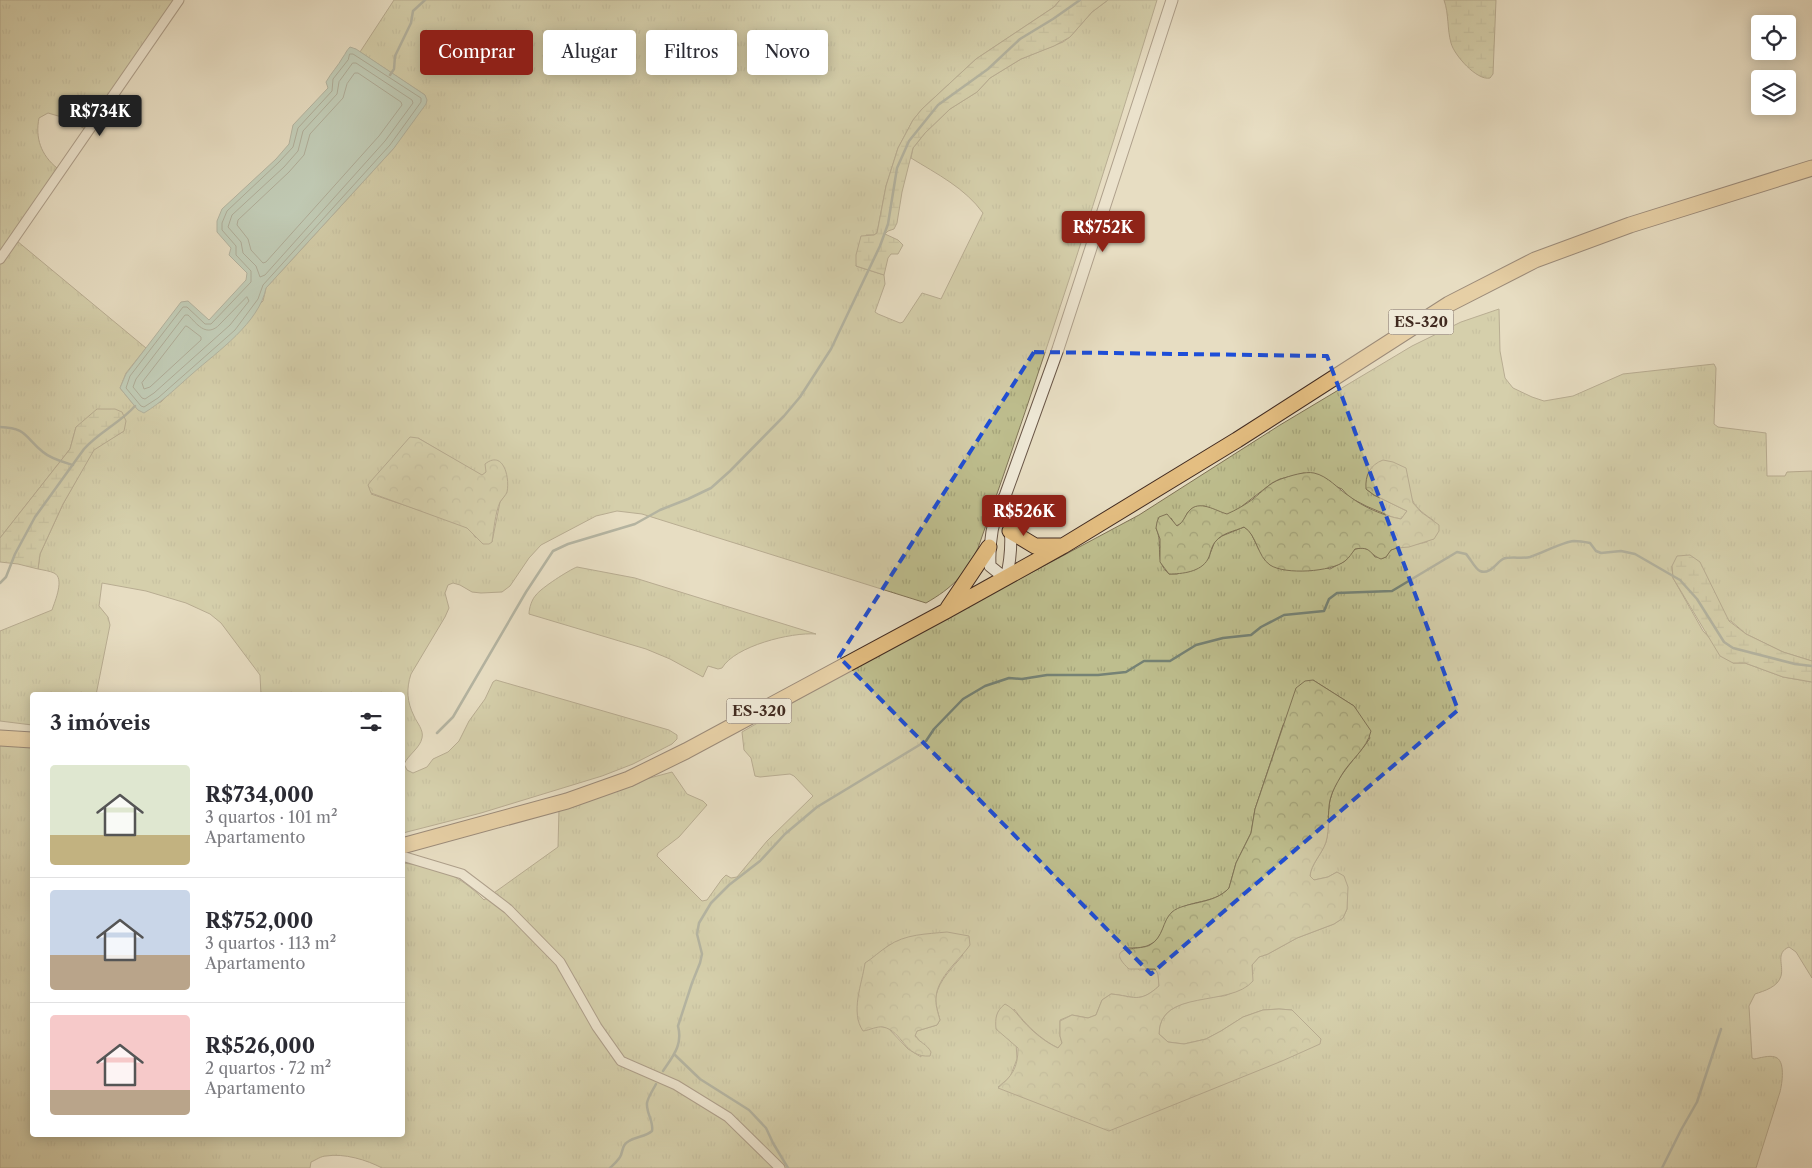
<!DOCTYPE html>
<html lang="pt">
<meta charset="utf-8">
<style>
:root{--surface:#fff;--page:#f2f2f3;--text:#2b2b33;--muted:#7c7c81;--line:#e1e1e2;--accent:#8f2418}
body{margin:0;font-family:"Libre Caslon Text",serif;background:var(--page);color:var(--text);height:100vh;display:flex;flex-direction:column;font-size:19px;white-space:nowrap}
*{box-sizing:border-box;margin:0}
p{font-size:16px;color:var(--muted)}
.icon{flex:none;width:28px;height:28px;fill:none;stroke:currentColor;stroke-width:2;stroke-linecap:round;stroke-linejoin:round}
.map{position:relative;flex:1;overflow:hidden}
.sheet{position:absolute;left:30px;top:692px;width:375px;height:445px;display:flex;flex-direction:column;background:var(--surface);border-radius:5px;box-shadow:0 2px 12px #0003}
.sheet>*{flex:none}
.banner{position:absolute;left:420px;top:30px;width:475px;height:45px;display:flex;gap:10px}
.tools{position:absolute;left:1751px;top:15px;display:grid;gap:10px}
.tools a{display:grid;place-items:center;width:45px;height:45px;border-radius:5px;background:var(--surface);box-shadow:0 2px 12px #0003;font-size:25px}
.price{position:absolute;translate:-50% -42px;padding:0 11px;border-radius:5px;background:var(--accent);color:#fff;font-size:16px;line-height:32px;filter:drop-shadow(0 1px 2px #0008)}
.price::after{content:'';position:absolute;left:50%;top:30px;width:15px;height:11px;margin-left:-8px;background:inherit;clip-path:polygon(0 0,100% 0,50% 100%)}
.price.selected{background:#222;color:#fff}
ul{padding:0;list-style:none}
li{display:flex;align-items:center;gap:15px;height:125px;padding:0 20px}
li+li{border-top:1px solid var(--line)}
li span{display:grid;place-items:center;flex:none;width:140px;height:100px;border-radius:5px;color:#555}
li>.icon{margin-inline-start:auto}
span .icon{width:60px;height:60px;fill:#fffc;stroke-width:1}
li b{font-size:21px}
h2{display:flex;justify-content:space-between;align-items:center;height:60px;padding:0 20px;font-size:21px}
.pill{padding:0 18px;border-radius:5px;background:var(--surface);box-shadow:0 2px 12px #0003;font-size:18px;line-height:45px}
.pill.selected{background:var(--accent);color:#fff}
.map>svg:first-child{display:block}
</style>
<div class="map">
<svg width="1812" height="1168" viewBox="0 0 1812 1168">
<defs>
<pattern id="grass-tufts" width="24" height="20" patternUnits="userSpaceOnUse" patternTransform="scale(1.25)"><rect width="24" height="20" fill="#bebe8e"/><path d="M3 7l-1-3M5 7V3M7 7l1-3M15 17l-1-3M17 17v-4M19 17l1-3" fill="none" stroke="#a4a37a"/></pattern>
<pattern id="forest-crowns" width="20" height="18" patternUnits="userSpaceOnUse" patternTransform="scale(1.25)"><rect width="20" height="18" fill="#bebe8e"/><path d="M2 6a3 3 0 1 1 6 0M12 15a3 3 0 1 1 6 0" fill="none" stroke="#a4a37a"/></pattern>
<pattern id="wetland-marsh" width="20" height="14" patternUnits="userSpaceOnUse" patternTransform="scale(1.25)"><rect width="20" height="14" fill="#bebe8e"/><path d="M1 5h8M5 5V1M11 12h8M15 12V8" fill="none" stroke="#a4a37a"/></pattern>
</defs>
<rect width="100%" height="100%" fill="#e7ddc2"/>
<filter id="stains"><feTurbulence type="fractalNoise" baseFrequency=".004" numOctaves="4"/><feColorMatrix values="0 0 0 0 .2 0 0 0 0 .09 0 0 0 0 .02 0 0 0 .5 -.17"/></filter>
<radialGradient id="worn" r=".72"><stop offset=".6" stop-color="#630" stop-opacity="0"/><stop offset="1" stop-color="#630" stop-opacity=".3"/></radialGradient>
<path fill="url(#grass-tufts)" stroke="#807457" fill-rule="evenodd" d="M0 0H175L85 129 65 118 48 113 39 118C35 138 41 155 57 168L11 236 146 348 126 373 120 388 138 410 161 402 263 301 266 288 394 148 425 95 360 52 394 0H1060L1054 7 976 59 922 109 913 120 898 148 886 186 877 233 874 235H866L856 266 884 275 885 284 875 312 878 314 900 323 903 322 922 293 941 299 983 213C965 188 937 174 911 158L913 148 925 133 950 109 977 92 990 78 1021 59 1063 42 1070 37 1092 12 1108 0H1157C1101 184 1042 367 978 548 965 575 952 588 926 603L642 514 617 511 596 516 541 545 529 558 510 586 502 592 481 593 472 592 460 585 453 583 448 585 445 593 449 608 445 617 411 674C406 689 407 702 414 716 417 723 424 730 422 738 420 748 409 754 404 764L407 770 413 773 427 767 433 759 448 752 459 741 469 721 485 699 493 682 496 680 669 730 677 735V739L672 744 633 764 602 776 481 813 403 833 402 695H261L260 675 221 623 210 614 186 603 146 591 102 583 99 606 108 617 110 625 96 695H32V725L0 721V631L52 610C55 601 65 578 54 573 50 571 43 570 38 569L40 554 63 504 94 449 124 431 76 427 70 449 0 538ZM418 438 482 476 486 472 507 492 500 502 492 542 475 537 471 530 458 523 371 494Z
M1499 309 1500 351 1505 378 1513 388 1532 397 1544 401 1573 396 1623 374 1714 364 1716 368 1714 424 1718 427 1766 433 1767 476H1785L1787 472 1812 471V661L1783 652 1746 634 1731 621H1728L1672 566 1673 578 1703 631 1733 663H1745L1783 677 1812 682V978L1796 952 1789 947C1775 953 1784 965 1781 976 1778 987 1764 991 1755 994L1749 1006 1752 1058 1754 1059C1760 1058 1769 1055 1775 1057 1786 1060 1782 1084 1780 1092L1756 1168H382C367 1160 344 1153 326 1156 321 1156 316 1160 311 1162L310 1168H0V735L32 740V1135H402L403 863C437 867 459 874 484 900L558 847 559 809 594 799 646 779 672 772 687 794 703 801 707 805 679 837 658 853 657 856 702 901 707 900 722 879 726 875 731 878 737 877 767 841 813 796 794 776 790 774 760 777 755 776 751 758 744 750 742 732 853 668 1139 515 1280 425 1412 346 1461 322ZM1405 468C1411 496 1407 503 1433 520L1427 542C1420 544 1395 547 1391 550 1390 551 1387 555 1386 557H1375C1369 548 1365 547 1355 549L1345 561 1330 569 1259 550 1250 531 1244 527 1222 536 1215 541 1208 559 1177 574H1169C1153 560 1164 545 1156 528L1171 518 1176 526 1182 523 1188 512 1204 506 1227 515 1237 510 1272 483 1280 479 1304 473 1342 489 1349 497 1366 506 1392 517 1401 519 1407 511 1374 495 1366 489ZM1313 680 1354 706 1370 738C1357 758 1336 775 1330 800 1327 813 1330 828 1326 842 1322 854 1311 864 1310 876L1314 880 1328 877 1337 872 1347 899V909L1343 918 1334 924 1297 938 1268 954 1259 957 1252 965 1253 974C1246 980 1238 991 1229 994 1224 997 1216 996 1210 997 1187 1002 1159 1006 1159 1034L1168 1042 1184 1044 1193 1042 1206 1039 1221 1031 1243 1017 1263 1010 1279 1009 1292 1010 1321 1039 998 1087 1010 1077 1017 1059 1014 1009C1026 1025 1040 1039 1058 1048L1062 1043 1060 1036V1020L1072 1015 1088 1018 1096 1015 1102 1000 1111 994C1134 996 1139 1004 1159 986L1158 973 1155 969 1139 970 1127 948C1134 948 1141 948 1147 946 1165 940 1162 918 1179 909 1194 900 1216 903 1229 888L1236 863 1251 833 1255 809 1283 725ZM889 945 963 955C953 967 939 980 936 996 935 1003 938 1013 940 1020L937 1025 917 1031 915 1035 919 1040 921 1057 908 1049 888 1028 880 1026V953Z
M577 567 635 578 816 634C791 632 735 646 722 668L718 669 708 666 703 677 670 659 646 649 529 614C529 608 532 599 536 595 541 588 569 570 577 567Z"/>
<path fill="url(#forest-crowns)" stroke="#807457" d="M410 437 418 438 482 475 486 472 485 464C504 449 510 479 507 492 506 495 502 499 500 502 495 514 494 529 492 542L489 544H483L467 528 371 493 368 485 371 481Z
M1383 460 1393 462 1406 468 1413 503 1421 512 1439 525V531L1434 539 1409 547 1397 548 1391 550 1386 557 1381 559C1368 554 1372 546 1355 549 1352 553 1349 558 1345 561 1331 572 1285 575 1270 565 1257 556 1257 535 1244 527 1235 531 1222 533 1216 541 1211 546 1211 553 1208 559 1201 572 1182 574 1169 574L1160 562V539L1156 528 1157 522 1159 517 1167 514 1177 526C1184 522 1184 517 1189 511 1199 499 1216 511 1227 514 1236 510 1245 505 1253 499 1262 492 1269 483 1281 479 1290 476 1305 471 1314 473 1328 476 1338 489 1349 496 1363 507 1384 516 1401 519L1407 511 1374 495 1366 489C1365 475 1370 465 1383 460Z
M1313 680 1354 706 1371 731C1367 749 1350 760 1341 776 1337 783 1332 791 1330 800 1327 813 1330 829 1326 842 1322 854 1311 864 1310 876L1314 880 1328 877 1337 872 1344 876 1348 887 1347 909 1343 918 1334 924 1297 938 1268 954 1259 957 1252 965 1253 981C1230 1008 1159 988 1159 1034L1168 1042 1184 1044 1193 1042 1206 1039 1221 1031 1243 1017 1263 1010 1279 1009 1292 1010 1321 1039 1320 1044 1282 1061 1109 1131 998 1088C1012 1076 1018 1068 1018 1048L996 1029C995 1018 996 1011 1005 1004 1014 1009 1017 1014 1023 1021 1033 1032 1045 1042 1058 1048L1062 1043 1060 1036V1021L1072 1015 1088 1018 1096 1015 1102 1000 1111 994C1134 996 1139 1004 1159 986L1158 974 1155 969H1129C1102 944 1140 951 1150 945 1164 937 1162 921 1172 912 1185 901 1214 905 1229 888L1236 863 1251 833 1255 809 1296 688 1305 681Z
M947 932 969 936 970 945C959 961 938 976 936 997 935 1004 938 1013 940 1020L937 1025 917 1031 915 1036C920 1043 927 1044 931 1052L930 1056C904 1058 903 1031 883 1027 877 1026 870 1030 863 1031 850 1012 862 984 865 963 873 958 880 951 888 946 905 934 927 934 947 932Z"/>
<path fill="url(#wetland-marsh)" stroke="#807457" d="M1060 0H1108L1092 12 1070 37 1054 46 1021 59 990 78 977 92 950 109 925 133 913 148 902 192 897 223 894 229 888 231 885 234 898 240 903 245 898 254H891L888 258 884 275 856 266V255L861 236 874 235 877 233 886 186 898 148 913 120 922 109 976 59 1054 7Z
M1444 0H1496L1493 74 1490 78C1477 81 1454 55 1451 43 1447 29 1449 14 1444 0Z
M97 409H115L122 412 126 421 124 431 94 450 63 504 40 554 38 569 18 564 0 562V538L70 449 76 427Z
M1690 555 1700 562 1729 621 1746 634 1783 652 1812 661V682L1783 677 1745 663H1733L1720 656 1673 578 1672 566 1677 556Z"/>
<path fill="#98bdad" stroke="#758275" d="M350 47 356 49 425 95 427 100 426 104 394 148 266 288C259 323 218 351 192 374 176 388 162 402 144 413L138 410 120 388 126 374 181 302 188 301 209 320 246 280 247 273 229 255 231 248 217 232V221L222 209 276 159 289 144 293 125 328 88 326 82C331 73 338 66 343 57 346 53 346 51 350 47Z"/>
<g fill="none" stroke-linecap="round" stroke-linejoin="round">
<path stroke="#6c7466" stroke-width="1" d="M350 54H353L421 98V102L390 145 263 285 258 299 235 330 158 398 144 407 141 406 126 388 130 376 183 307H187L205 324H211L251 282V271L236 255V246L222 230V223L227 211 279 162 293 147 298 128 332 91 333 79 348 60Z
M353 63H356L412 100 413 103 385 141 265 275 260 277 256 266 243 253 241 242 228 227 232 215 284 167 298 151 303 131 337 94 339 82Z
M355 73H358L401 102 402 105 379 136 266 262 263 263 251 250 248 239 237 225 238 220 289 172 304 155 310 134 343 98 347 84Z
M247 297 249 301 230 325 154 393 145 399 142 398 133 387 136 379 185 315H188C197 324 205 336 217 327Z
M186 326 188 327 201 337V340L150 387 144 389 142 383Z"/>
<path stroke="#758275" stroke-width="2.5" d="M390 75 394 69 395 56 411 23 413 11 425 0
M0 427C28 428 24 437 43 452 51 459 63 462 73 465
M0 583 6 577 15 554 35 517 84 449C99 432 120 423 135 406
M437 733 453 717 526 592 553 551 568 544 635 524 660 510 688 499 711 488 730 471 784 416 800 397 831 349 880 246 888 224 897 168 909 141 938 105 988 69 1020 39 1053 19 1080 0
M675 1055 700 1079 749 1110 766 1128 773 1143 788 1168
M663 1071C673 1056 683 1045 678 1026L692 983 700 963 702 954 697 934 699 923 711 903 729 885 760 861 785 834 817 807 926 741 934 729 963 699 985 686 1009 678 1022 679 1047 675H1098L1126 672 1144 661H1170L1196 645 1223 638 1251 635 1261 627 1284 615 1324 611 1329 599 1337 593 1392 591 1457 552 1466 554C1470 558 1476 570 1480 571 1490 575 1496 563 1503 559 1509 556 1522 559 1530 557 1543 553 1562 542 1574 541 1579 541 1585 542 1590 543L1596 551 1601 553 1621 551 1635 554 1680 580 1697 599 1724 642 1733 648 1795 664 1812 666
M610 1168C614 1164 619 1160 621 1155 623 1149 623 1144 629 1141 637 1136 645 1137 652 1131 654 1122 646 1113 647 1103 648 1097 653 1090 656 1084
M1662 1168 1681 1130 1697 1102 1721 1029"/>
<g stroke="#6a5748" stroke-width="11">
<path id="minor" d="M0 259 179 0
M402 856 462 874 508 909 560 962 597 1027 621 1061 676 1085 728 1117 780 1168"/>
</g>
<g stroke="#6a5748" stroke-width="13">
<path id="tertiary" d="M1005 496C1012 523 1013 551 1006 579L990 566C989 541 992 517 1005 496L1058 349 1172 0"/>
</g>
<g stroke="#412a20" stroke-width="17">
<path id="primary" d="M1010 531 1035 546H1062
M948 608 989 547
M0 738 32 740
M402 846 567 801 629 779 686 751 946 611 1063 546 1237 440 1449 304 1535 260 1630 225 1812 168"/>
</g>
<use href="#minor" stroke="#efe9d7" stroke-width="9"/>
<use href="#tertiary" stroke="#efe9d7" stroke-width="11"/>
<use href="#primary" stroke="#e4be81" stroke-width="15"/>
</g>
<path d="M0 0H1812V1168H0ZM1034 352 1327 356 1458 710 1151 974 839 657Z" fill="#e7ddc2" fill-opacity=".55" fill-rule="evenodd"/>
<path fill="none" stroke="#1d4ed8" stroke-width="4" stroke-dasharray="10 6" stroke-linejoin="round" d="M1034 352 1327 356 1458 710 1151 974 839 657Z"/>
<g text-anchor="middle" stroke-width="4" stroke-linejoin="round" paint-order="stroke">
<g fill="#efe9d7" stroke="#756357" stroke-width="1">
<rect x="1388.5" y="309.5" width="65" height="25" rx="4"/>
<rect x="726.5" y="698.5" width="65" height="25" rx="4"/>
</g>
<g font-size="15" font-weight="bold" fill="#412a20">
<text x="1421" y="327">ES-320</text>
<text x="759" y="716">ES-320</text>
</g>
</g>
<rect width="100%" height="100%" filter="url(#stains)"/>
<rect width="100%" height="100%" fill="url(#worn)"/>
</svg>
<div class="tools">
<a><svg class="icon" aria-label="locate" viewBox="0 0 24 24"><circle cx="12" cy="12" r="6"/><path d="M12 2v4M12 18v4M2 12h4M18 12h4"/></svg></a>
<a><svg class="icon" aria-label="layers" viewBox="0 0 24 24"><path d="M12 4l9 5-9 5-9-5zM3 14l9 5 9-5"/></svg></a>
</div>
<b class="price selected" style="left:100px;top:137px">R$734K</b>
<b class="price" style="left:1103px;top:253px">R$752K</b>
<b class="price" style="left:1024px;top:537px">R$526K</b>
<div class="banner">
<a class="pill selected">Comprar</a>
<a class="pill">Alugar</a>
<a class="pill">Filtros</a>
<a class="pill">Novo</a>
</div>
<section class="sheet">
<h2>3 imóveis<svg class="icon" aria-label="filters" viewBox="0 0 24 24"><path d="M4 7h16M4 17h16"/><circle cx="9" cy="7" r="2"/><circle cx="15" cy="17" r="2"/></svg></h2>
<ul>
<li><span style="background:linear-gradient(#dfe7d0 70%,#c2b280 0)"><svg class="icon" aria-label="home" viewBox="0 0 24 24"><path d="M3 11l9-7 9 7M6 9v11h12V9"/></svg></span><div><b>R$734,000</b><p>3 quartos · 101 m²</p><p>Apartamento</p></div></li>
<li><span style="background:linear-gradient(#c9d6e8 65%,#b9a48a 0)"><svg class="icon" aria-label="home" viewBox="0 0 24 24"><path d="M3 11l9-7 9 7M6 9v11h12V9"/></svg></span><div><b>R$752,000</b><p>3 quartos · 113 m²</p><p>Apartamento</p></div></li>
<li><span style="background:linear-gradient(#f6c9c9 75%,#b9a48a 0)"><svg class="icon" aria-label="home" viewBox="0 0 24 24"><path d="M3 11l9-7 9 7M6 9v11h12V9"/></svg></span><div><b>R$526,000</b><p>2 quartos · 72 m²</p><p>Apartamento</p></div></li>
</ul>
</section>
</div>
